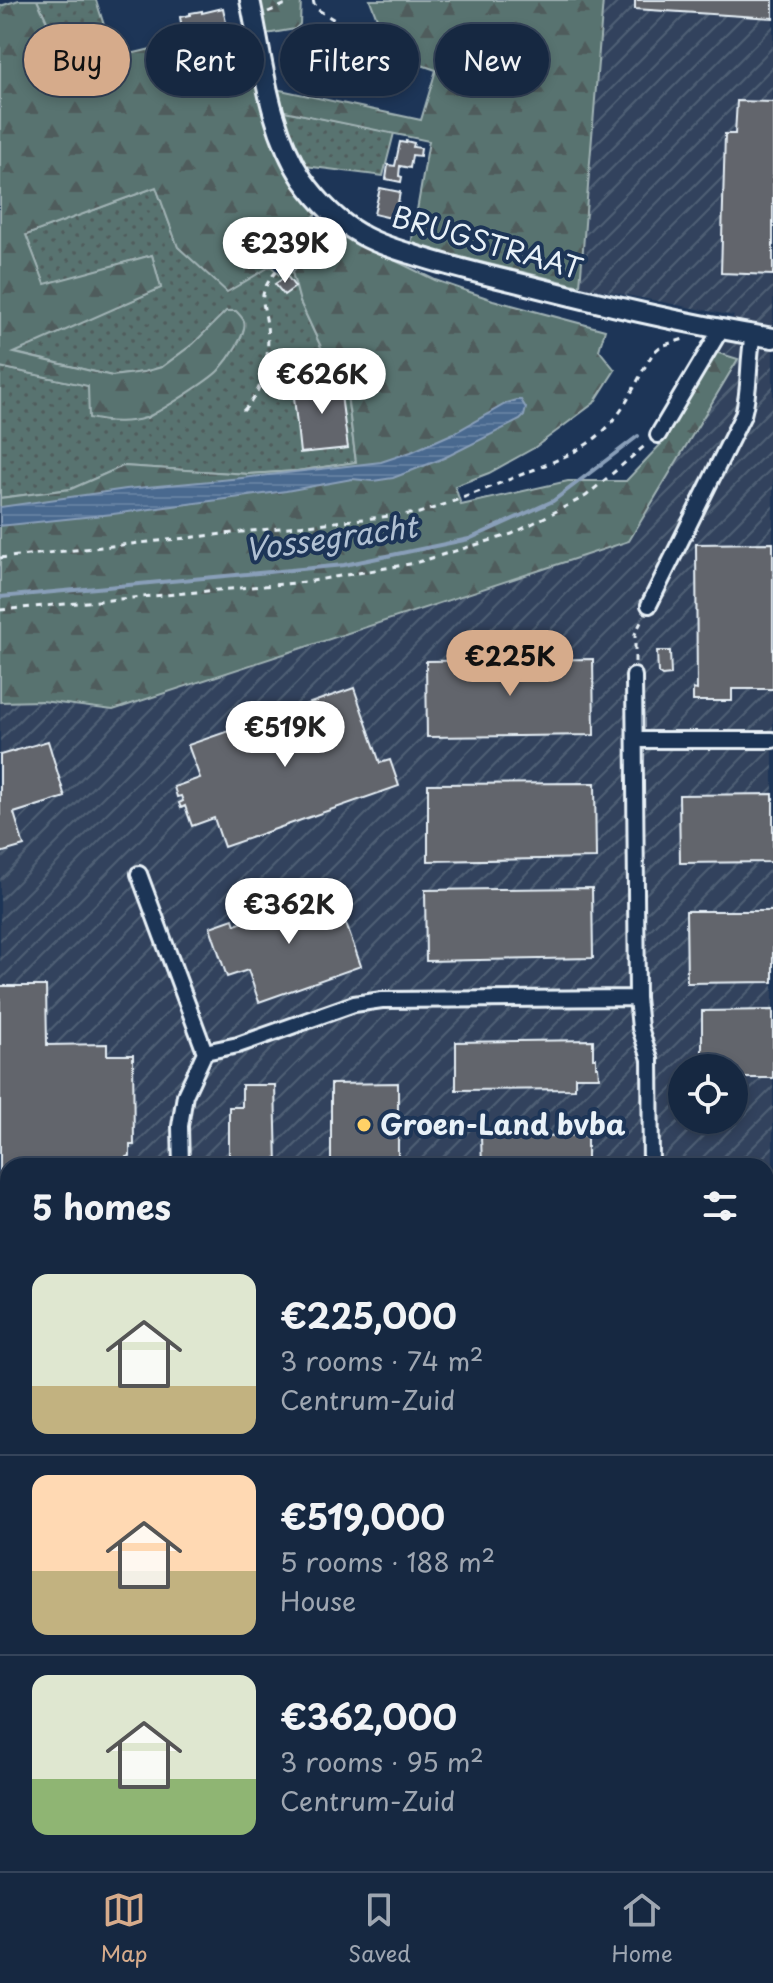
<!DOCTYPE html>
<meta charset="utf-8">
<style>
:root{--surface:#162841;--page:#23344c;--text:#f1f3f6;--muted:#9ea6b1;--line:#35445a;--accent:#d6ab8b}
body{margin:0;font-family:"Playpen Sans",sans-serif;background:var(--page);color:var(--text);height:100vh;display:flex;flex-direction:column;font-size:30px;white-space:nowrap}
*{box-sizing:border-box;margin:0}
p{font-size:26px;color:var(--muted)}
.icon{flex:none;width:44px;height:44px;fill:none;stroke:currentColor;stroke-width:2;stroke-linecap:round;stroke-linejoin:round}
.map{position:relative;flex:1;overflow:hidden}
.sheet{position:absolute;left:0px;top:1158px;width:774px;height:714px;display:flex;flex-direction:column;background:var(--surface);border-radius:24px 24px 0 0;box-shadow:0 4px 12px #0003,0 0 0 2px var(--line)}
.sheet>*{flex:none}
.banner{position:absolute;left:24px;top:24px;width:726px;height:72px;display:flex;gap:16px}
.tools{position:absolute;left:668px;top:1054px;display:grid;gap:16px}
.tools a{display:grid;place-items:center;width:80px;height:80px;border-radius:50%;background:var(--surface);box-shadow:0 4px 12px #0003,0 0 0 2px var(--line);font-size:40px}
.price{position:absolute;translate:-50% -68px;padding:0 18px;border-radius:28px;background:#fff;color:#222;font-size:26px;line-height:52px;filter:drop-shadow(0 2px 4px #0008)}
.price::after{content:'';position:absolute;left:50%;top:48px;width:24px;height:18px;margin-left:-12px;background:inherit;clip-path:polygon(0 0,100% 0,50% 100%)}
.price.on{background:var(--accent);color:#111}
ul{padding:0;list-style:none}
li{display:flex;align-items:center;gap:24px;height:200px;padding:0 32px}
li+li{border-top:2px solid var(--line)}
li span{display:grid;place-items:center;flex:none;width:224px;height:160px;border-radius:16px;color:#555}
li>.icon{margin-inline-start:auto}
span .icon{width:96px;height:96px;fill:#fffc;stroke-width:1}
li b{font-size:34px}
h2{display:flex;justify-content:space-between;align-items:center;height:96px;padding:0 32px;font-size:34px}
.tag{padding:0 28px;border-radius:36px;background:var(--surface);box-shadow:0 4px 12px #0003,0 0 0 2px var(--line);font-size:28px;line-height:72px}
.tag.on{background:var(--accent);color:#111}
.menu{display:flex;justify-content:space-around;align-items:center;height:112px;border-top:2px solid var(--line);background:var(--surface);font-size:22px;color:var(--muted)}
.menu a{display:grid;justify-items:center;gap:4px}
.menu .on{color:var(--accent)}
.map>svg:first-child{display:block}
</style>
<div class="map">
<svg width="773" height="1871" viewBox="0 0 773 1871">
<defs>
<pattern id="industrial-furrows" width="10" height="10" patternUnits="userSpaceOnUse" patternTransform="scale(2)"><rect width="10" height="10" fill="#32435d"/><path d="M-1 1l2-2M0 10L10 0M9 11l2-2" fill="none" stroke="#505f75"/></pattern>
<pattern id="grass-dots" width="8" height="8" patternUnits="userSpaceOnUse" patternTransform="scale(2)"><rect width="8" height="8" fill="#59736f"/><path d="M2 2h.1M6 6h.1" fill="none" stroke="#4f5b5b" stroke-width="1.8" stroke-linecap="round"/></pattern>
<pattern id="forest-firs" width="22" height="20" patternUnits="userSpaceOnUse" patternTransform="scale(2)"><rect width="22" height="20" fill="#59736f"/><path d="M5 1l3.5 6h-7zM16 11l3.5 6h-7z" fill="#4f5b5b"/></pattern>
<pattern id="water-rules" width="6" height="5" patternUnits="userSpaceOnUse" patternTransform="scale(2)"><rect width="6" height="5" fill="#4a698f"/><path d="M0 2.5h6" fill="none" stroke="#647fa0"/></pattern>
</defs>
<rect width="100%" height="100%" fill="#1d3557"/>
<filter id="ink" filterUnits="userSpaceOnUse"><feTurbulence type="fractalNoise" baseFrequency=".0125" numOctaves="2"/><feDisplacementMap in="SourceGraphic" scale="16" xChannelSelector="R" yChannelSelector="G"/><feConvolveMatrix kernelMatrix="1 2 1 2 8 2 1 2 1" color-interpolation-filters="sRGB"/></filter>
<g filter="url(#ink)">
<path fill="url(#industrial-furrows)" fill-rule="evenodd" d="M603 0H773V1871H0V702L42 701 629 541 715 352 734 316 580 286ZM682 1068H734V1120H682ZM8 1166H766V1864H8Z"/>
<path fill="url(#grass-dots)" stroke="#a0b2b4" stroke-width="2" d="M37 0H96L122 82 81 95Z
M280 110 394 133 383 176 305 166 291 139Z
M156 187 178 247 227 291 271 266 279 275 292 272 300 302 322 349 343 365 356 462 297 471 248 474 123 466 71 489 0 498V367L89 386 106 422 147 418 188 393 193 344 162 367 144 372 112 376 12 352 161 288 152 255 45 285 26 235Z"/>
<path fill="url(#forest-firs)" stroke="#a0b2b4" stroke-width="2" d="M19 0H37L81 95 122 82 114 58 188 40 194 62 250 46 271 138 289 177 317 213 271 266 227 292 178 247 156 187 26 235 45 284 152 255 161 288 14 353 112 376 144 372 162 367 193 344 226 311H236C239 314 242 317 244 321 248 333 227 361 219 370 210 380 158 413 145 418 126 424 108 422 89 418L88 386 0 367V6Z
M260 0H301L300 24 295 29 266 34Z
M370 0H603L580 286 411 245 429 141 280 110 276 89 421 120 436 70 404 59 388 47Z
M334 231 435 280 493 300 605 330 599 350 615 370 594 403 534 448 489 473 455 486 461 505 568 481H626L663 442 715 352 738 359 629 541 113 710 42 701 0 702V498L71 489 123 466 248 474 297 471 356 462 343 365 322 349 300 302 292 272Z"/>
<path fill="url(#water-rules)" stroke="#899fb9" stroke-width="2" d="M517 400H521L526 408 524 416 520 420 444 458 393 478 373 481 352 479 286 491 113 514 0 526V507L126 489 242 478 381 462 411 452 454 433 507 403Z"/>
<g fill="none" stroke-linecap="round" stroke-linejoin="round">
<path stroke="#899fb9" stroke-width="4" d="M0 597 344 565 469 539 553 501 638 436"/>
</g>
<path fill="#62656c" stroke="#e8f1f8" stroke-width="2" d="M635 0H773V18L635 9Z
M223 8 228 32 207 36V33L196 36 192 26 182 28 180 17 190 15V13L202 11V13Z
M314 27 323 29 322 32 342 39 341 42 348 45 344 56 337 53 336 57 299 45 304 28 313 31Z
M737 101 773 102V275L721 273 725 134H735Z
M406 141 414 143 413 147 421 148 420 156 412 155 410 168 400 166 399 176 402 177 401 182 386 179 388 165 395 166 400 142 406 143Z
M380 188 400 192 395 219 374 214Z
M287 276 295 287 284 295 275 284Z
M337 365 348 448 300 453 294 397 322 394 319 367Z
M773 543V689H732V701H693V689L697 690 696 544Z
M657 651H670L671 675 662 676 658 673Z
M593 659 594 735 427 737 426 661Z
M354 688 380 763 390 760 399 786 224 847 214 818 192 826 185 806 181 808 179 803 183 801 181 796 177 797 174 787 200 778 188 745Z
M48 741 65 797 14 813 24 846 0 853V755Z
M595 783 596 858 428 861V784Z
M773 794V862L680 863 679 795Z
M592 888 593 958 426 961 425 890Z
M334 890 361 966 259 1002 248 970 227 977 210 927 233 919 235 925Z
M686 911H773V982L687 983Z
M0 986H46L47 1045 107 1044V1055H133L134 1145H130V1156L126 1157V1166H8V1339H0Z
M773 1010V1078H734V1068H726L725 1066H702V1011Z
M593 1040V1058H596V1067H598L599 1077H575V1089L456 1090V1042Z
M398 1083V1166H331V1084Z
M242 1085H275L277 1166H229V1107H242Z
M587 1135V1166H482L481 1137Z
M773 1189V1322H766V1190Z
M766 1357H773V1403H766Z
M773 1432V1476H766V1433Z
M773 1506V1609H771V1636H766V1507Z
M773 1703V1871H704V1864H766V1704Z
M227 1864H367V1871H231Z
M367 1864H701V1871H367Z"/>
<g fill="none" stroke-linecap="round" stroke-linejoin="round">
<g stroke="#e8f1f8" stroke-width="20">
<path id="minor" d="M658 435 721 329
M649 605 743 415C751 387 747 363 753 335
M634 676 637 998 640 1028 650 1059 651 1166
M636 740H773
M139 874 205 1052
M181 1166 180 1126 185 1095 205 1052 238 1045 354 1004 382 1000 637 998
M766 1673H773"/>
</g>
<g stroke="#e8f1f8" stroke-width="24">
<path id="tertiary" d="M250 0C263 61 268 127 303 180 318 201 337 221 360 234 375 243 394 249 411 254 444 265 477 273 511 281 598 303 684 324 773 338"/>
</g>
<path stroke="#e8f1f8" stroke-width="3" stroke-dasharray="6 6" stroke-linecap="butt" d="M313 0 315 8 341 24 351 32 343 39
M268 12 295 0
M351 32H359L384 23
M243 411C265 389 270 356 267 325 266 316 262 303 263 295 267 271 308 243 326 228
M0 558 419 513C454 502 488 488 523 474 555 461 590 449 613 421 630 401 639 374 654 352L661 346 684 339
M0 610 306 582 415 563 512 534 586 496 648 443
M635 662V634L644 616"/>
<use href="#minor" stroke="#1d3557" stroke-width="14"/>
<use href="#tertiary" stroke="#1d3557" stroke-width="18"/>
</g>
</g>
<circle fill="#ffd166" stroke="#1d3557" stroke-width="3" cx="364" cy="1125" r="8"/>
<g text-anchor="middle" stroke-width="8" stroke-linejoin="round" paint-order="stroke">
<g font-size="28" fill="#e8f1f8" stroke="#1d3557">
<text transform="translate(487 243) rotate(16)" y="10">BRUGSTRAAT</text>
</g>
<g font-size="28" font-weight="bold" fill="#e8f1f8" stroke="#1d3557" text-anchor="start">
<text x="380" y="1135">Groen-Land bvba</text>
</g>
<g font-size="30" font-style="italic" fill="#b1c1d3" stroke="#1d3557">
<text transform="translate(331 539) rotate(-8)" y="10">Vossegracht</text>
</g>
</g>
</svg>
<div class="tools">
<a><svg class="icon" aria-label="locate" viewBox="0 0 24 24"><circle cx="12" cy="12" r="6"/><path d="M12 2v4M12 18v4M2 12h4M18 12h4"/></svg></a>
</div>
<b class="price" style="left:285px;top:285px">€239K</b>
<b class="price" style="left:322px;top:416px">€626K</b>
<b class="price on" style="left:510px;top:698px">€225K</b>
<b class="price" style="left:285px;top:769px">€519K</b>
<b class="price" style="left:289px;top:946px">€362K</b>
<div class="banner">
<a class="tag on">Buy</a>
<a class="tag">Rent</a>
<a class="tag">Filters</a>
<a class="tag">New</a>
</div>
<section class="sheet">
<h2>5 homes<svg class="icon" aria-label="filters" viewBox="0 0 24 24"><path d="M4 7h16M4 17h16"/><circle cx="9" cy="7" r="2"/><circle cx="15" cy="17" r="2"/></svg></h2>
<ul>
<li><span style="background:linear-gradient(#dfe7d0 70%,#c2b280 0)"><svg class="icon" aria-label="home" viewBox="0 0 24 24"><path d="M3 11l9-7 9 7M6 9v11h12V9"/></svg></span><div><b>€225,000</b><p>3 rooms · 74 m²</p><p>Centrum-Zuid</p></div></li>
<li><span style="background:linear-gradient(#ffd9b3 60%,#c2b280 0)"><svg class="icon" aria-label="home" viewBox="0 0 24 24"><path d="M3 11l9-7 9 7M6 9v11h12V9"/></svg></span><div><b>€519,000</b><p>5 rooms · 188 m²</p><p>House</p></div></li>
<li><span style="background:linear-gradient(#dfe7d0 65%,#8fb573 0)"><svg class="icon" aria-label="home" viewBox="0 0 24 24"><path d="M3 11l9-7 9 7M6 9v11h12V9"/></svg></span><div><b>€362,000</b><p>3 rooms · 95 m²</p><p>Centrum-Zuid</p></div></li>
</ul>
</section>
</div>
<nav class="menu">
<a class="on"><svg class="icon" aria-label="map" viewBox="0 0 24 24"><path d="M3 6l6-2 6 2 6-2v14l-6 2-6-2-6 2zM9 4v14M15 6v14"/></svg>Map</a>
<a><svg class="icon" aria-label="saved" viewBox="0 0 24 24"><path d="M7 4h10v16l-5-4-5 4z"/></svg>Saved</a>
<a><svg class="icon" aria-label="home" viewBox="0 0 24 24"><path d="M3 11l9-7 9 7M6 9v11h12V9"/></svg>Home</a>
</nav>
